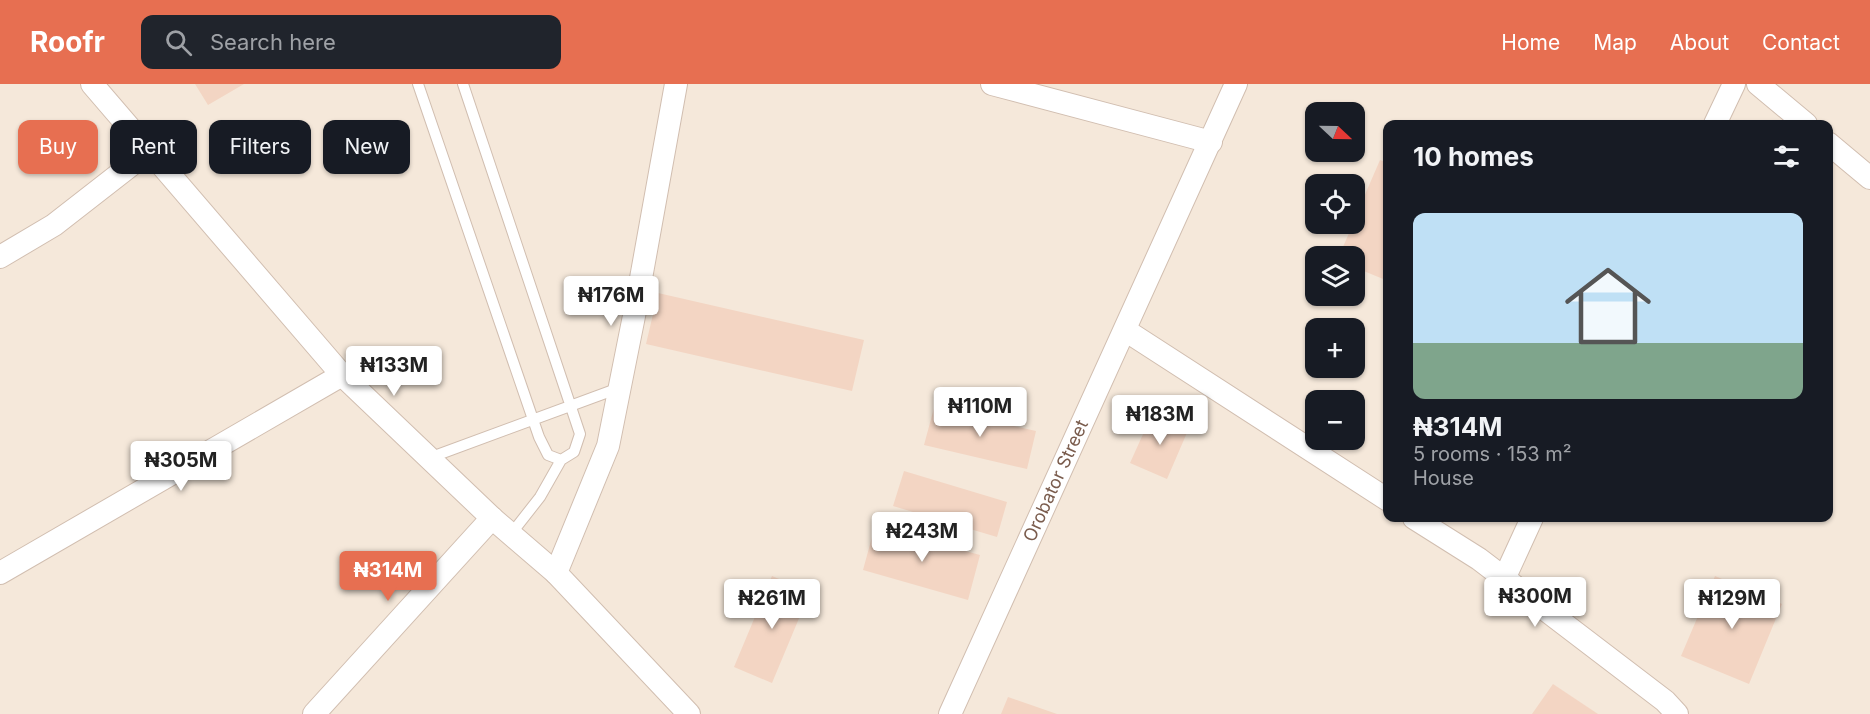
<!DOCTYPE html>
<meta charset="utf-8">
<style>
:root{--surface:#171b24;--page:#20242c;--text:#f1f3f6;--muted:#9ea1a6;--accent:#e76f51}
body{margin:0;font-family:Inter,sans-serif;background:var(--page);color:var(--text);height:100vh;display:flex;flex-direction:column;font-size:22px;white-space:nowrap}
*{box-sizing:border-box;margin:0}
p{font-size:20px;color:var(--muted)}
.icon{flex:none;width:33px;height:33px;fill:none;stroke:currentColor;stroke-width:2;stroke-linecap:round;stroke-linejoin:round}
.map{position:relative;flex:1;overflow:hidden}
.side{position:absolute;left:1383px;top:36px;width:450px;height:402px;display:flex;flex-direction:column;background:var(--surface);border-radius:12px;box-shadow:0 2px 4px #0004}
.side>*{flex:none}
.hud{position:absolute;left:18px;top:36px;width:570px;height:54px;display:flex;gap:12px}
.needle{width:39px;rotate:112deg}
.buttons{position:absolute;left:1305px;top:18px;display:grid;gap:12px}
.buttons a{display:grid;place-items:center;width:60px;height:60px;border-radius:12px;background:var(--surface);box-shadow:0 2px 4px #0004;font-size:30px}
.price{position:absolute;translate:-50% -51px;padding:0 14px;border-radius:6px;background:#fff;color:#222;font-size:20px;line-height:39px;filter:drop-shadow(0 2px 3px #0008)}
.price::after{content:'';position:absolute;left:50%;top:36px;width:18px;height:14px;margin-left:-9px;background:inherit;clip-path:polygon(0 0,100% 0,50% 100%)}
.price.selected{background:var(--accent);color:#fff}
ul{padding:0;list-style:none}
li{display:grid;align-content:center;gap:12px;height:318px;padding:0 30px}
li span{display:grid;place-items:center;height:186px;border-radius:12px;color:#555}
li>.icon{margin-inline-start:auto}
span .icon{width:108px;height:108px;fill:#fffc;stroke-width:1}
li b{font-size:26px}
h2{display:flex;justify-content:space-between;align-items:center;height:72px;padding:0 30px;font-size:26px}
.chip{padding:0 21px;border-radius:12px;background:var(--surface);box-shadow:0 2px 4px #0004;font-size:21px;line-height:54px}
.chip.selected{background:var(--accent);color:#fff}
header{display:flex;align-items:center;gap:36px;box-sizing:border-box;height:84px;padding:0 30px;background:var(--accent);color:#fff}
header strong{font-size:28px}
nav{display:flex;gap:33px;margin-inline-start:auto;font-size:21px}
.search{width:420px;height:54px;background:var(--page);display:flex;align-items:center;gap:15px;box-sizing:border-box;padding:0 21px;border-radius:12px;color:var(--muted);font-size:22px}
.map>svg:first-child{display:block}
</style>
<header>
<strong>Roofr</strong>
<div class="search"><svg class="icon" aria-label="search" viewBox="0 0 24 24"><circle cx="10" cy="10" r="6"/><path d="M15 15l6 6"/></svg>Search here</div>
<nav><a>Home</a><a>Map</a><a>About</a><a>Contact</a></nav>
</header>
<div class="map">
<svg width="1870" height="630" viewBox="0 0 1870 630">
<rect width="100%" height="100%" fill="#fdf6ec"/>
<path fill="#f5e8da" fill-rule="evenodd" d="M0 0H1870V630H0ZM1316 28H1354V68H1316ZM1388 40H1828V434H1388ZM1316 100H1354V140H1316ZM1316 172H1354V212H1316ZM1316 244H1354V284H1316ZM1316 316H1354V356H1316Z"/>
<path fill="#f3d5c3" d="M195 0H244L208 21Z
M1380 76 1388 79V197L1354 183V172H1339L1353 140H1354V136Z
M658 209 864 256 852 307 646 260Z
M934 324 1036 347 1027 385 924 361Z
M1153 328 1189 344 1167 395 1130 379Z
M904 387 1007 418 997 453 893 422Z
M875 442 980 471 968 516 863 486Z
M772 492 810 508 772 599 734 583Z
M1715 492 1782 520 1749 600 1681 572Z
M1553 600 1598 630H1532Z
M1008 613 1057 630H1001Z"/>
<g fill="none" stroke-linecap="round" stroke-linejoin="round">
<g stroke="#d1beb0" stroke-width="12">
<path id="lane" d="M418 0 539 353 548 371 561 376 574 368 580 350 463 0
M429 374 619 304
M511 450 540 413 561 376"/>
</g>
<g stroke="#d1beb0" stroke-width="24">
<g id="street">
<path d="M92 0 342 291 492 434 556 489 689 630"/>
<path d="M992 0 1211 58"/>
<path d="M1758 0 1806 40"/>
<path d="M1715 40 1734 0"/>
<path d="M1828 59 1870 94"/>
<path d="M0 173 54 141 149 67"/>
<path d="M1125 246 1388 416"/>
<path d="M1414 434 1479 475 1665 617 1677 630"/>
<path d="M0 489 342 291"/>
<path d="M556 489 608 362 636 222 676 0"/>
<path d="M1504 495 1532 434"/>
<path d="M314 630 492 434"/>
<path id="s1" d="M950 630 1236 0"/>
</g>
</g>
<use href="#lane" stroke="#fff" stroke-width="10"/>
<use href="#street" stroke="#fff" stroke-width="22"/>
</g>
<g text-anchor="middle" stroke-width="6" stroke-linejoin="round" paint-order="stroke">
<g font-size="18" fill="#7a5c4d" stroke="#fffaf3">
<text dy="6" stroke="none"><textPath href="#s1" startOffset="256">Orobator Street</textPath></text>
</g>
</g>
</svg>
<div class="buttons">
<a><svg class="needle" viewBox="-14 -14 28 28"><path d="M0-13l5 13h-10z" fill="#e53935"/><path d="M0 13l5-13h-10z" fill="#9ea1a6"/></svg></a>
<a><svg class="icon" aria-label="locate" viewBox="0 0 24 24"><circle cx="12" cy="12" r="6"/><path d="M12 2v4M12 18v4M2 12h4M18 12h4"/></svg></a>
<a><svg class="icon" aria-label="layers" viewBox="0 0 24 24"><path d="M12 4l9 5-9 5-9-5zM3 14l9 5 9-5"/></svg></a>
<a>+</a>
<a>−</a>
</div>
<b class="price" style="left:611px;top:243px">₦176M</b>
<b class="price" style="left:394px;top:313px">₦133M</b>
<b class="price" style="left:980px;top:354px">₦110M</b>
<b class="price" style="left:1160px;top:362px">₦183M</b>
<b class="price" style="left:181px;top:408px">₦305M</b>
<b class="price" style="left:922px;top:479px">₦243M</b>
<b class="price selected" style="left:388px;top:518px">₦314M</b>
<b class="price" style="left:1535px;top:544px">₦300M</b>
<b class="price" style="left:772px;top:546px">₦261M</b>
<b class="price" style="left:1732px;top:546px">₦129M</b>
<div class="hud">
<a class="chip selected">Buy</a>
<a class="chip">Rent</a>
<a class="chip">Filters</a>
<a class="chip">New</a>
</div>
<section class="side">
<h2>10 homes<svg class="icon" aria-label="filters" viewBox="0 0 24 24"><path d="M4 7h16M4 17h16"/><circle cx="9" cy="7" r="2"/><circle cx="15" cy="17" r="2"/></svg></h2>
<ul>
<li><span style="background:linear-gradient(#bfe0f5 70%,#7fa58c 0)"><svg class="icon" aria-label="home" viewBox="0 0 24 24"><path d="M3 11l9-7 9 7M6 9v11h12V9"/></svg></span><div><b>₦314M</b><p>5 rooms · 153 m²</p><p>House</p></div></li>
</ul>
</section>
</div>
